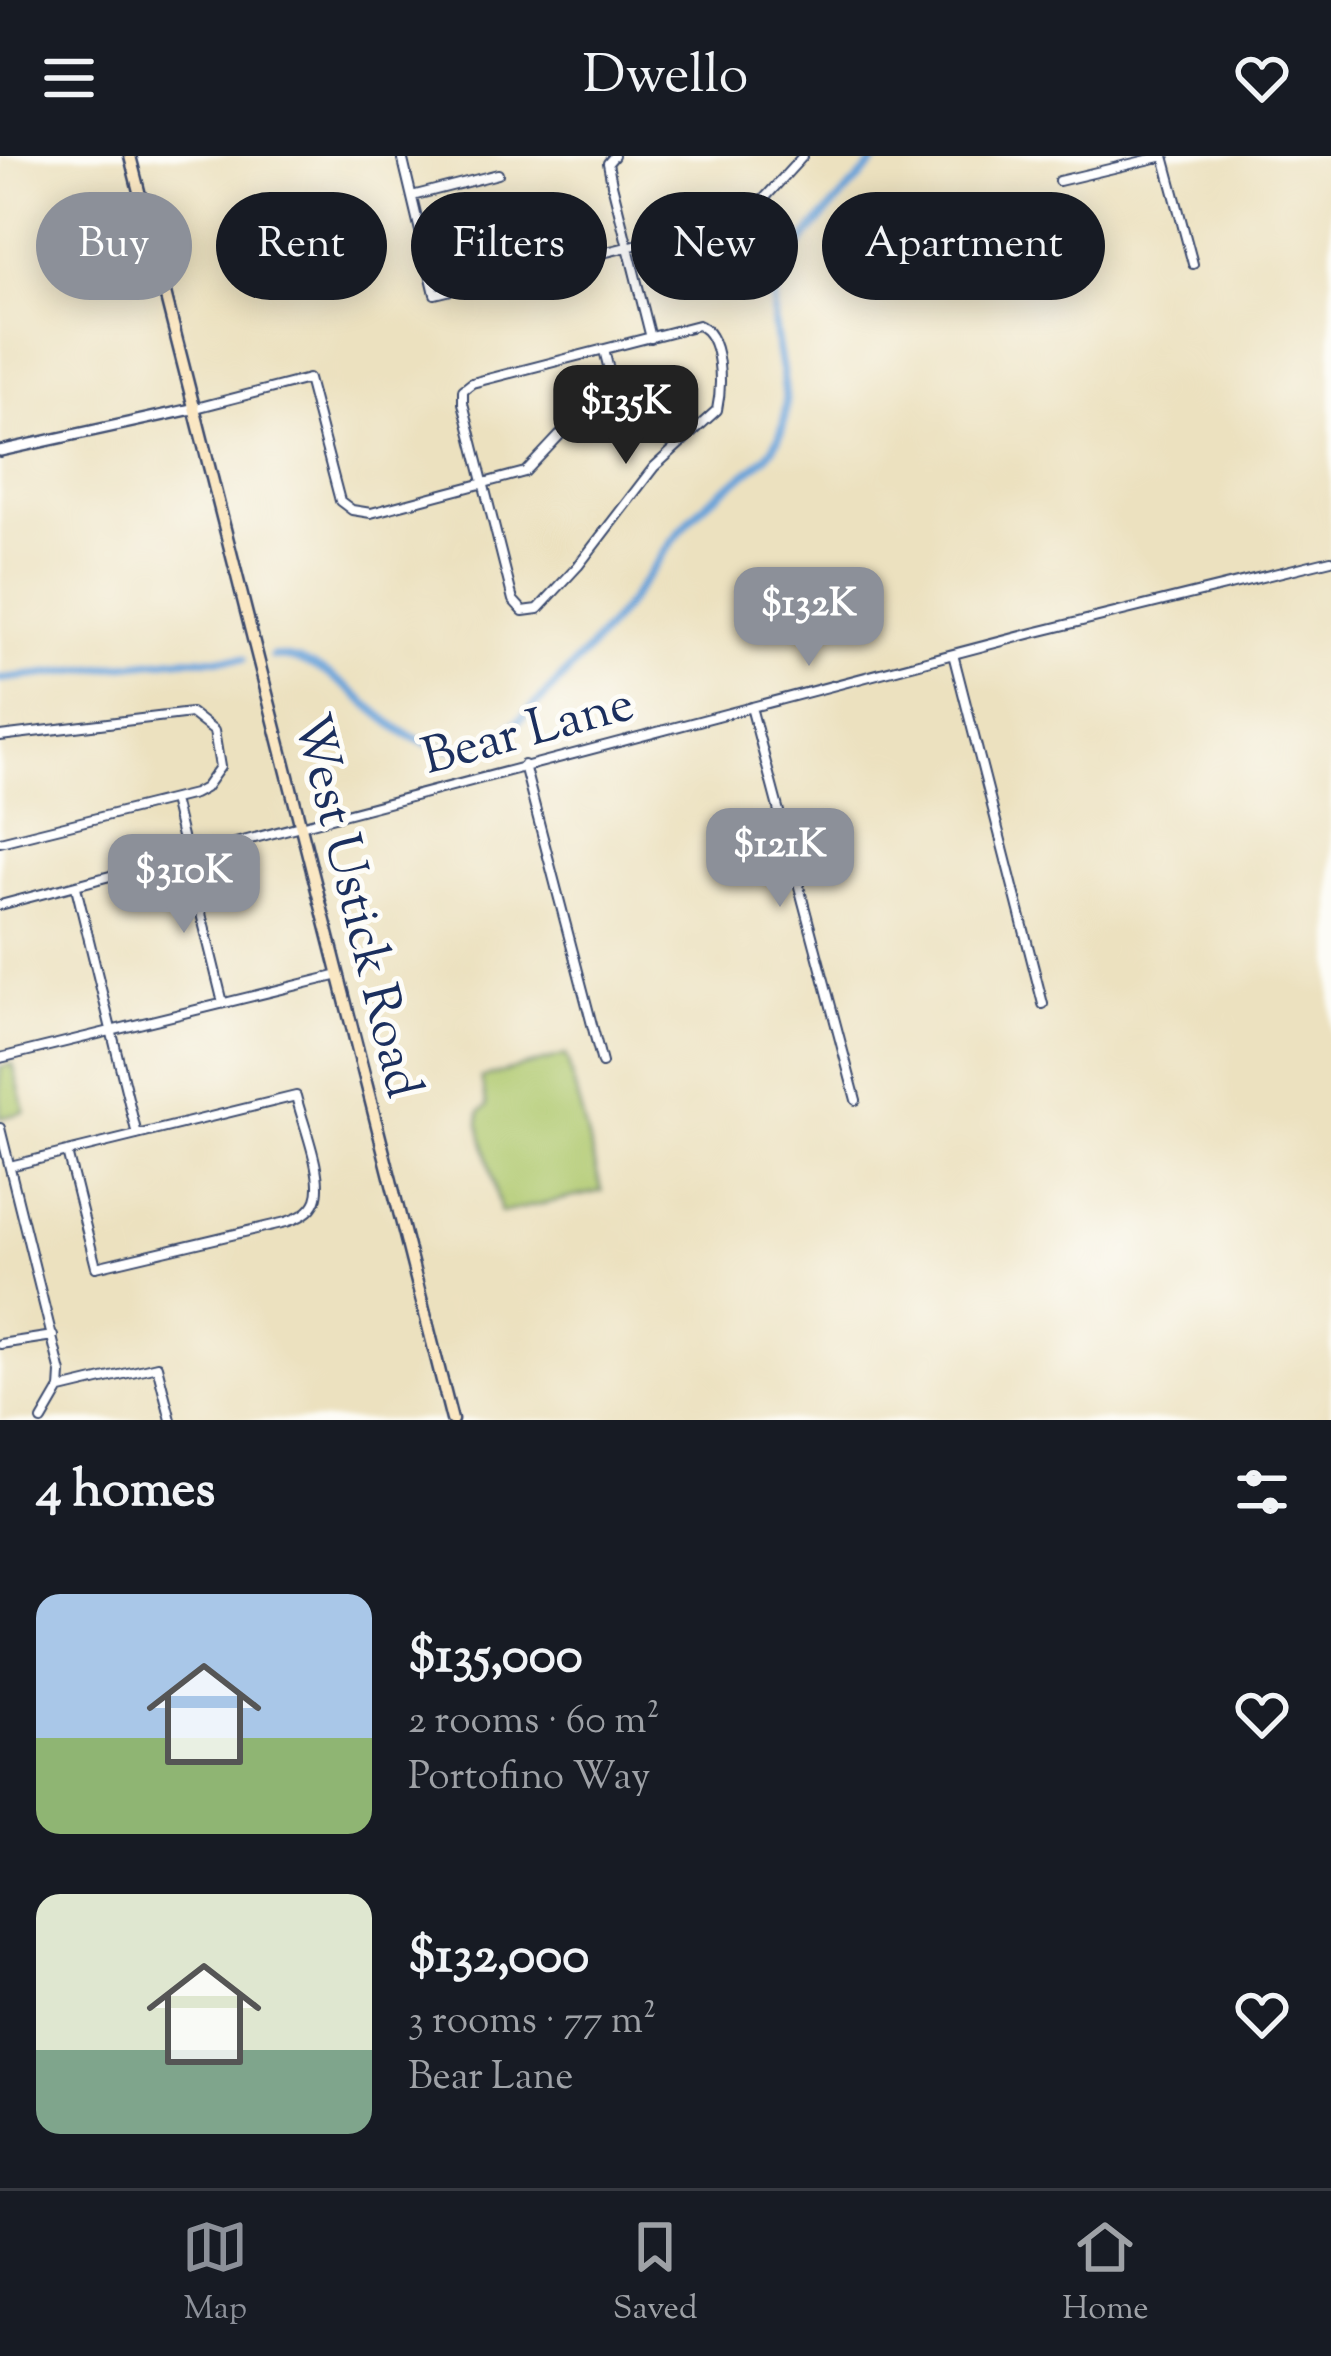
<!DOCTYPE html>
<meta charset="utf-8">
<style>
:root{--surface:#171b24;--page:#20242c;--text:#f1f3f6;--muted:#9ea1a6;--line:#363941;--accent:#8c9099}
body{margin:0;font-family:"Sorts Mill Goudy",serif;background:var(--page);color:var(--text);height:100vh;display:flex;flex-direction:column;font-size:45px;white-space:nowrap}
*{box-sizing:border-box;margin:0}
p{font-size:39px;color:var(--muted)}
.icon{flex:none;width:66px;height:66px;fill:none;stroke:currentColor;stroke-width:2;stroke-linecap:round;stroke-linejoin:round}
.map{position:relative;height:1264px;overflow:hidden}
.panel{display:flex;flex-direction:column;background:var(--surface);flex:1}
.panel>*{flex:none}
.banner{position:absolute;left:36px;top:36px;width:1260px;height:108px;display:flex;gap:24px}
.price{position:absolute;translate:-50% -102px;padding:0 27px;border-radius:24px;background:var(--accent);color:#fff;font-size:39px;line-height:78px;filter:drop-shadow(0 3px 6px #0008)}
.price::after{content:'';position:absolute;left:50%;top:72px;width:36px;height:27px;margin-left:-18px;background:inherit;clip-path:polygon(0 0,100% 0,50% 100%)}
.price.current{background:#222;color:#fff}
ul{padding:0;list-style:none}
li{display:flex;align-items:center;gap:36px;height:300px;padding:0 36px}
li span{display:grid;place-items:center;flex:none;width:336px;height:240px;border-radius:24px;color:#555}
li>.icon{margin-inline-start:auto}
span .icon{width:144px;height:144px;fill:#fffc;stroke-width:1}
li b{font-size:51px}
h2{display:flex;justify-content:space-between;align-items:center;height:144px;padding:0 36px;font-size:51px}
.chip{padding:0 42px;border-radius:54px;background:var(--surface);box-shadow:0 6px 30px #0003;font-size:42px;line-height:108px}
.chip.current{background:var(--accent);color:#fff}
header{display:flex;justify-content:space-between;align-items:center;height:156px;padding:0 36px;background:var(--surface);font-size:54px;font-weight:600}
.dock{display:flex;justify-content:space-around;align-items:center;height:168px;border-top:3px solid var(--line);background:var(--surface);font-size:33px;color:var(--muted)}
.dock a{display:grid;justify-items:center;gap:6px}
.dock .current{color:var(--accent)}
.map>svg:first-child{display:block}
</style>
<header><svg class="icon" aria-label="menu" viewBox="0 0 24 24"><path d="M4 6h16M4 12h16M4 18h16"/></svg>Dwello<svg class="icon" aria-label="heart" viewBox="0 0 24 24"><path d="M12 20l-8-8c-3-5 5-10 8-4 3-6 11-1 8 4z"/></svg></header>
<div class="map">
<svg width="1331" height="1264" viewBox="0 0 1331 1264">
<rect width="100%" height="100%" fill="#fdfcf7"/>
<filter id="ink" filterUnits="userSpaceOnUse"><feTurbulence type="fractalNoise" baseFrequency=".00833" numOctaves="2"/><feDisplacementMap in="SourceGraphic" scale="24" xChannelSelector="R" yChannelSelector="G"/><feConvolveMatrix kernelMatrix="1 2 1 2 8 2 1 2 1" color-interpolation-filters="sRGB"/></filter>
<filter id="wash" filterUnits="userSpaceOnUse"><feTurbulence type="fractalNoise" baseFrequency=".004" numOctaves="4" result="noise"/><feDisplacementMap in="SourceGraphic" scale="48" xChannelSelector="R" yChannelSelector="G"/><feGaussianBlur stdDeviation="2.7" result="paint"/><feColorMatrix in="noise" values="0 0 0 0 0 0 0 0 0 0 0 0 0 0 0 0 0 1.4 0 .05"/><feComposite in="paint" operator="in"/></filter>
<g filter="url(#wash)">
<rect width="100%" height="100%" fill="#ece1bf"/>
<path fill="#b0c96f" stroke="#667c66" stroke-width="3" d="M566 899 602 1035 501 1057 479 968 480 956 487 950 481 922Z
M13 908 25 956 0 962V911Z"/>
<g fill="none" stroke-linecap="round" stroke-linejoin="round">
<path stroke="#69a3d9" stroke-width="8" d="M273 500C351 503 381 590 455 593 467 594 480 591 491 585 523 569 602 480 626 449 651 418 670 384 698 355 720 332 757 316 774 290 804 246 765 185 776 137 786 91 849 36 880 0
M0 523 183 503H243"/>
</g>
</g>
<g filter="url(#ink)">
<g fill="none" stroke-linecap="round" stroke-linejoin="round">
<g stroke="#3a4a6d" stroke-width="12">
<path id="minor" d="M402 0 435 138 729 66 751 57 803 0
M614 0 608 7 612 28 651 182
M1164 0 1193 108
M1059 25 1164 0
M412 40 498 18
M698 169C723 178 722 231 717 254L654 311 578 410 538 453 523 455 513 444 463 247V234L472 227Z
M192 253 308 223 340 345 352 354 371 357 525 316 607 229 610 218 604 194
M953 498 1043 848
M751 551 856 944
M0 580 191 557 214 575 220 611 205 632 194 638 0 686
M524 609 602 907
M173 644 223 847
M76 731 137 979
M0 749 1033 477 1331 404
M0 902 339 819
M0 972 61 1217 60 1233 42 1264
M10 1010 296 940C302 965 325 1021 316 1044 311 1057 298 1062 286 1066L96 1111 67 996
M0 1188 53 1180
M61 1233 157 1210 171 1264"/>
</g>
<g stroke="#3a4a6d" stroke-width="14">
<path id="tertiary" d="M0 295 192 253"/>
</g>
<g stroke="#3a4a6d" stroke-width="15">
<path id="secondary" d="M130 0 452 1264"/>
</g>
<use href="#minor" stroke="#fff" stroke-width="8"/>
<use href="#tertiary" stroke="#fff" stroke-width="9"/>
<use href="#secondary" stroke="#fae7c3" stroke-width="10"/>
</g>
</g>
<g text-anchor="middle" stroke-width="10" stroke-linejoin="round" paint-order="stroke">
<g font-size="51" fill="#1b2f5e" stroke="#fdfcf7">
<text transform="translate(527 572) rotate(-15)" y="18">Bear Lane</text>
<text transform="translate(360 749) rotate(76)" y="18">West Ustick Road</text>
</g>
</g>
</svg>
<b class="price current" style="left:626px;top:311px">$135K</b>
<b class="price" style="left:809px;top:513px">$132K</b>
<b class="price" style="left:780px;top:754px">$121K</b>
<b class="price" style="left:184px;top:780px">$310K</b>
<div class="banner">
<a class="chip current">Buy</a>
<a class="chip">Rent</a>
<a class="chip">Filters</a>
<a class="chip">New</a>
<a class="chip">Apartment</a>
</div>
</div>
<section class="panel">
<h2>4 homes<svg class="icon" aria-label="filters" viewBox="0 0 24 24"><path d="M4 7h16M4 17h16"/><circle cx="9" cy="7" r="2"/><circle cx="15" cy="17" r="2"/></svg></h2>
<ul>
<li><span style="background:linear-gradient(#a9c7e8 60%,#8fb573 0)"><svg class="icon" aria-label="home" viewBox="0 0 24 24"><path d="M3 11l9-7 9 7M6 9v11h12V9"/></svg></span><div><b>$135,000</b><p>2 rooms · 60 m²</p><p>Portofino Way</p></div><svg class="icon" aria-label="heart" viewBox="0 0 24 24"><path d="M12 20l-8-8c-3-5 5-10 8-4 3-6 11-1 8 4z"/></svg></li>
<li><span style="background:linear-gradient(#dfe7d0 65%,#7fa58c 0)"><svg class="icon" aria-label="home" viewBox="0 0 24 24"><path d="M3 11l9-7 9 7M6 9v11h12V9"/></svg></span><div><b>$132,000</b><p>3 rooms · 77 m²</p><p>Bear Lane</p></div><svg class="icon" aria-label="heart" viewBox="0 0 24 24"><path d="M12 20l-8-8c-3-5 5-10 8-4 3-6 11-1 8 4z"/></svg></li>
</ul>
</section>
<nav class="dock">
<a class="current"><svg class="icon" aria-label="map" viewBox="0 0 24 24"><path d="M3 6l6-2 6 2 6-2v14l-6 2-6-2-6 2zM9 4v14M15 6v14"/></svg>Map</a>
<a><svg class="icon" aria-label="saved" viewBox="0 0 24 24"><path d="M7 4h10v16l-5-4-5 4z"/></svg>Saved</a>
<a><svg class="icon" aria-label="home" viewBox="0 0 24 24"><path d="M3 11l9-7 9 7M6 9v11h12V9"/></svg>Home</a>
</nav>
